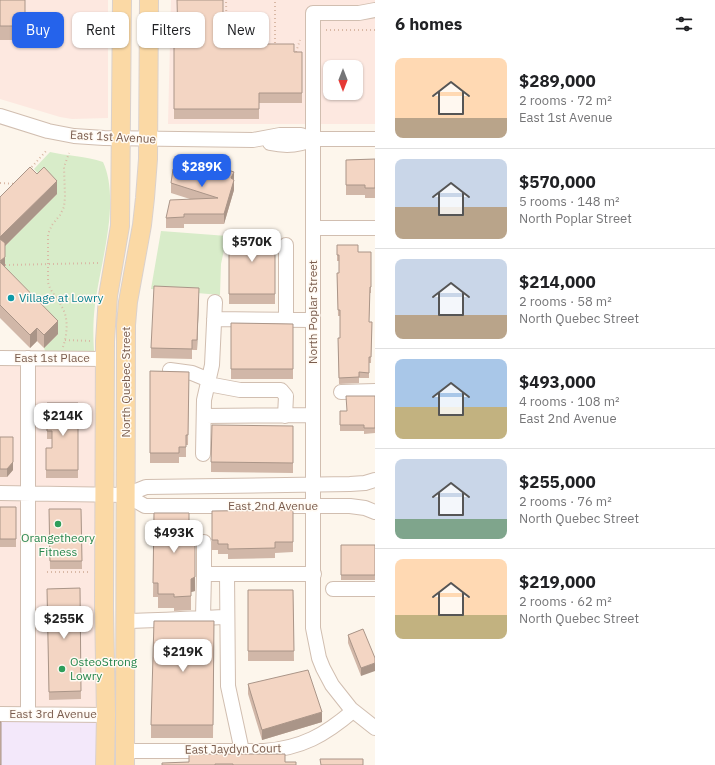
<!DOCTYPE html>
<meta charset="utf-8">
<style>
:root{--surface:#fff;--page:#f6f6f6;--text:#202124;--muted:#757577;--line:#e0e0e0;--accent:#2563eb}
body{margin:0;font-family:"IBM Plex Sans",sans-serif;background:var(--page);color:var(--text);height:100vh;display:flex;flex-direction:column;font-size:15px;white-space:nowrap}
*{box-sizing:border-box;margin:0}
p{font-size:13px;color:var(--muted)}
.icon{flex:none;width:22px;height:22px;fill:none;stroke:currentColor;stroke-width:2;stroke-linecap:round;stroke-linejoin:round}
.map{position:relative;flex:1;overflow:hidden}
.side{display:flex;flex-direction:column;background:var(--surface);width:340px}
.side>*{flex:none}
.hud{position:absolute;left:12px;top:12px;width:303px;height:36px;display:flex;gap:8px}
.needle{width:26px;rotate:180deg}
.buttons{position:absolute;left:323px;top:60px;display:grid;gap:8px}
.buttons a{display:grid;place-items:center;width:40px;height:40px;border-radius:8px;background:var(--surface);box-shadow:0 1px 3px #0004;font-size:20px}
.price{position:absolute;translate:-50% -34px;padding:0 9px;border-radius:8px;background:#fff;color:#222;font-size:13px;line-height:26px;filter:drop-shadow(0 1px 2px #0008)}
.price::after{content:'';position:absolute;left:50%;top:24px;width:12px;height:9px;margin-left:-6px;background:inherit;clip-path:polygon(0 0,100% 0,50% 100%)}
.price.active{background:var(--accent);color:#fff}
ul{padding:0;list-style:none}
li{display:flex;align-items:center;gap:12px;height:100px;padding:0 20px}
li+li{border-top:1px solid var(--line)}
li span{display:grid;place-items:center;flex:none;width:112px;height:80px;border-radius:8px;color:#555}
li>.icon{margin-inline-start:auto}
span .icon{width:48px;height:48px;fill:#fffc;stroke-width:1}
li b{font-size:17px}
h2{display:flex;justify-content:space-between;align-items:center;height:48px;padding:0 20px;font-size:17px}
.chip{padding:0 14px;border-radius:8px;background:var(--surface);box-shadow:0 1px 3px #0004;font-size:14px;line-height:36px}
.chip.active{background:var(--accent);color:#fff}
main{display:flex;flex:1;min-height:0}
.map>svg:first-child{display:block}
</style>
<main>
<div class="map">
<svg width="375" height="765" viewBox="0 0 375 765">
<rect width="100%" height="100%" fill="#fdf6ec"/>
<path fill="#fde8e0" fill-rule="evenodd" d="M0 0H108V118L72 119 60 117 0 99Z
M171 0H375V124H168ZM330 67H356V93H330Z
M0 358 105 359 106 715 0 714Z"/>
<path fill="#f3e8fa" d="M0 721H100V765H0Z"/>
<path fill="#d8ecc9" d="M50 152C67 156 86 156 103 162 121 201 100 264 95 305 93 320 93 336 94 351H45L44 348 58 334 0 275 5 270V257L0 251 57 194 34 169Z
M161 231 227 236 221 264 220 295 151 289Z"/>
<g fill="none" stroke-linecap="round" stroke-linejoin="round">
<g stroke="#d1beb0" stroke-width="16">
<path id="minor" d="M375 10 359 13H313V628L319 658 323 668 332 685 351 709 375 728
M0 116 48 131 74 136 104 138 253 140 280 135H301L312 139H375
M270 143C284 146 299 146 312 139
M313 228H375
M214 319 313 320
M286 320V245
M0 358 105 359
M28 358V714
M170 370 192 373 209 380
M208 384 240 390H281L286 396 285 416
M341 392 375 391
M204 416 313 415
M203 454 204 400 212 365 215 302
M0 493 126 495 146 487 350 484 365 483 375 480
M126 495 145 506H350L365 508 375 512
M204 542V574H314
M227 574 228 686 242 751
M333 589H375
M203 617 204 574
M125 621C159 621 192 618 226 617
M0 714 106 715
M125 751H264C302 748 325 735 353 711"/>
</g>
<g stroke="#dad1cd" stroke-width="20">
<path id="major" d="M105 765 106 715 104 608 105 341 108 296 120 226 122 0
M125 765 126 325 128 302 142 225 145 198 148 159 149 0"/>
</g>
<path stroke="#d9b8a5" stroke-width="2" stroke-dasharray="1 3" stroke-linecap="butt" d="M326 30H375
M86 35H108
M167 44H176
M224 44H227L226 0
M275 47V0
M296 52 300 40
M29 170 47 150
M0 183 15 184
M5 265 98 263
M65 340 92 341
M63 347C67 335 69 319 62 307 58 298 50 292 48 282V234L52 225 60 215 64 207 65 197 64 167 69 153
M47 572H89"/>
<use href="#minor" stroke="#fff" stroke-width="14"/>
<use href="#major" stroke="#fbd9a5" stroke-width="18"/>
</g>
<path fill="#d1b7a8" d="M0 0H25V40H0Z
M174 39 294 52H302V103H259V119H174Z
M375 159V198H365V195H346V160Z
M224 169 234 172V190L224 224H184V228H166V218L190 199 171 193V183L187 171Z
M57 194 5 246V267L58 334 44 348 37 341 30 348 0 318V197Z
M229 232H275V304H229Z
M337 245 358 252H371V293H370L369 322H372L371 363H369V378H359V383L339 384 338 338H340V316H338L337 273H339V261H337Z
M199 298 197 350H192V359L151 358V348Z
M231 323 293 324V379H231Z
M150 371 189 372 188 445H186V457H179V463H150Z
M375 396V433L364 434V431H340V411H347Z
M47 403H78V478H46V448H52V439H47Z
M293 426V473L211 472V462Z
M0 437 13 470 7 477H0Z
M0 507H16V547H0Z
M49 509H81L82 569H50Z
M293 510V552L275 553V558L228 559V554H218V550H212V511Z
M154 513 189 521 192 535 195 585V591L191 592V610L174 611V608H158V597H153Z
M341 545H375V580H341Z
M80 588 81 699 49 700 47 589Z
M248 590H293L294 661H248Z
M214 621 213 738H151V725Z
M363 629 361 676 348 643V635Z
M248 684 322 722 262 740 248 694Z
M285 762 296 765H162Z"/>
<path fill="#aa9588" d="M224 162V172L222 168Z
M234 172V190L224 224V214L231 178Z
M57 181V194L0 251V237Z
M5 257V270L0 261Z
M199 288V298L197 350V340Z
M58 321V334L44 348V335Z
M37 328V341L30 348V335Z
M13 462V470L7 477V469Z
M195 572V591L191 592V610V579Z
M375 663V671L361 676V668Z
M322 712V722L262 740V730Z"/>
<path fill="#f3d5c3" stroke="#aa9588" d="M0 0H25V26H0Z
M177 0H223V44H294V52H302V93H259V109H174V39H178Z
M192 156H206L224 162 222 168 234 172 231 178 234 180 224 214H184V217L166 218 170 200 218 198 171 183 173 169 187 171Z
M375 159V188H365V185H346V160Z
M30 167 37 174 44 167 57 181 0 237V197Z
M229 232H275V294H229Z
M0 239 5 243V257L0 261Z
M337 245H358V252H371V287H370L369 322H372L371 357H369V373L359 372V377L339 378 338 338H340V310H338L337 273H339V255H337Z
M0 262 58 321 44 335 37 328 30 335 0 305Z
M154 286 199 288 197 340H192V349L151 348Z
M231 323 293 324V369H231Z
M150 371 189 372 188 435H186V447H179V453H150Z
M346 396H375V428H364V425H340V411H347Z
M47 403H78V470H46V448H52V431H47Z
M212 425 293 426V463L211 462Z
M0 437H13V462L7 469H0Z
M0 507H16V539H0Z
M49 509H81L82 561H50Z
M293 510V542H275V548L228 549V544H218V540H212V511Z
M154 513H189V521H192V535H195V577L191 579V596L174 597V594H158V583H153Z
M341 545H375V575H341Z
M80 588 81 691 49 692 47 589Z
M248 590H293L294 651H248Z
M154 621H214L213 725H151Z
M363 629 375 658V663L361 668 348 635Z
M308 670 322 712 262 730 248 684Z
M0 722H1V765H0Z
M189 754H285V762H296V765H233V764H215V765H162V763L189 762Z
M320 759H363V765H321Z"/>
<circle fill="#0f9aa8" stroke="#fffaf3" stroke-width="1.5" cx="11" cy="298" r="4"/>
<g fill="#2e9e5b" stroke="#fffaf3" stroke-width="1.5">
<circle cx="58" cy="524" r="4"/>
<circle cx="62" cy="669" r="4"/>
</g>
<g text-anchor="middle" stroke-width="3" stroke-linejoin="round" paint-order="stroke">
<g font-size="12" fill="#7a5c4d" stroke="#fffaf3">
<text transform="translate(113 137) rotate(3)" y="4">East 1st Avenue</text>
<text transform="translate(313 312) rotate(-90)" y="4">North Poplar Street</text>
<text x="52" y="362">East 1st Place</text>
<text transform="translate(126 382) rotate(-90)" y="4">North Quebec Street</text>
<text x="273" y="510">East 2nd Avenue</text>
<text x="53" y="718">East 3rd Avenue</text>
<text transform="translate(233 749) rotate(-1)" y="4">East Jaydyn Court</text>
</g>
<g font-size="12" fill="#0d838f" stroke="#fffaf3" text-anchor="start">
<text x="19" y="302">Village at Lowry</text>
</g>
<g font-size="12" fill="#27864d" stroke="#fffaf3">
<text x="58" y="542">Orangetheory<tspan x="58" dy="14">Fitness</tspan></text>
<text x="70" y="666" text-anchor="start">OsteoStrong<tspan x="70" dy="14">Lowry</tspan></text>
</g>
</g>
</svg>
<div class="buttons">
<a><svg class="needle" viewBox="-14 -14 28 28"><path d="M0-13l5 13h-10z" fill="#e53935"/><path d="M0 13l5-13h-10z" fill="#757577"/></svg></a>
</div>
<b class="price active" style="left:202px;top:188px">$289K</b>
<b class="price" style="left:252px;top:263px">$570K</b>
<b class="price" style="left:63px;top:437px">$214K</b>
<b class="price" style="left:174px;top:554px">$493K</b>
<b class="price" style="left:64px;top:640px">$255K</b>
<b class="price" style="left:183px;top:673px">$219K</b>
<div class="hud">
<a class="chip active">Buy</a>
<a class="chip">Rent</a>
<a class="chip">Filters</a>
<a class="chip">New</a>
</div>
</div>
<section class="side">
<h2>6 homes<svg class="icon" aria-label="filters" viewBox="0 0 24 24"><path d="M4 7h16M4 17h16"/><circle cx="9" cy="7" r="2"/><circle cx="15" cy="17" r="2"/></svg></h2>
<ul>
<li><span style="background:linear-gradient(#ffd9b3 75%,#b9a48a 0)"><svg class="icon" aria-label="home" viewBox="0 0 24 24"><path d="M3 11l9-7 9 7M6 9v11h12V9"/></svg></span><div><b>$289,000</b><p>2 rooms · 72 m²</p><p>East 1st Avenue</p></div></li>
<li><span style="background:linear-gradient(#c9d6e8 60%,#b9a48a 0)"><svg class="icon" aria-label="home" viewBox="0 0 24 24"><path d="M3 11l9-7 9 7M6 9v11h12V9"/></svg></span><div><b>$570,000</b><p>5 rooms · 148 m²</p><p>North Poplar Street</p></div></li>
<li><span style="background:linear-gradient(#c9d6e8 70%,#b9a48a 0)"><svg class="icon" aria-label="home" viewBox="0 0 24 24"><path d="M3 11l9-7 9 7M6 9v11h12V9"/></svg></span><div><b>$214,000</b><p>2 rooms · 58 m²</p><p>North Quebec Street</p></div></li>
<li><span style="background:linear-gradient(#a9c7e8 60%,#c2b280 0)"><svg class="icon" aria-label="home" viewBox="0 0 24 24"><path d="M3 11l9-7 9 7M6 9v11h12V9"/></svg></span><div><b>$493,000</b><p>4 rooms · 108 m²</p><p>East 2nd Avenue</p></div></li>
<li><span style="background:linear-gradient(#c9d6e8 75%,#7fa58c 0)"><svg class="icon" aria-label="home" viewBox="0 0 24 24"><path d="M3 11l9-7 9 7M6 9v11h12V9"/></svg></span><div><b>$255,000</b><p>2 rooms · 76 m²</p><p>North Quebec Street</p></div></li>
<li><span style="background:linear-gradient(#ffd9b3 70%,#c2b280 0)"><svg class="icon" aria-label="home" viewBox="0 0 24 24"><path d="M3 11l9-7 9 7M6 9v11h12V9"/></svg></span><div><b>$219,000</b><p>2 rooms · 62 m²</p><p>North Quebec Street</p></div></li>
</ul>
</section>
</main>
